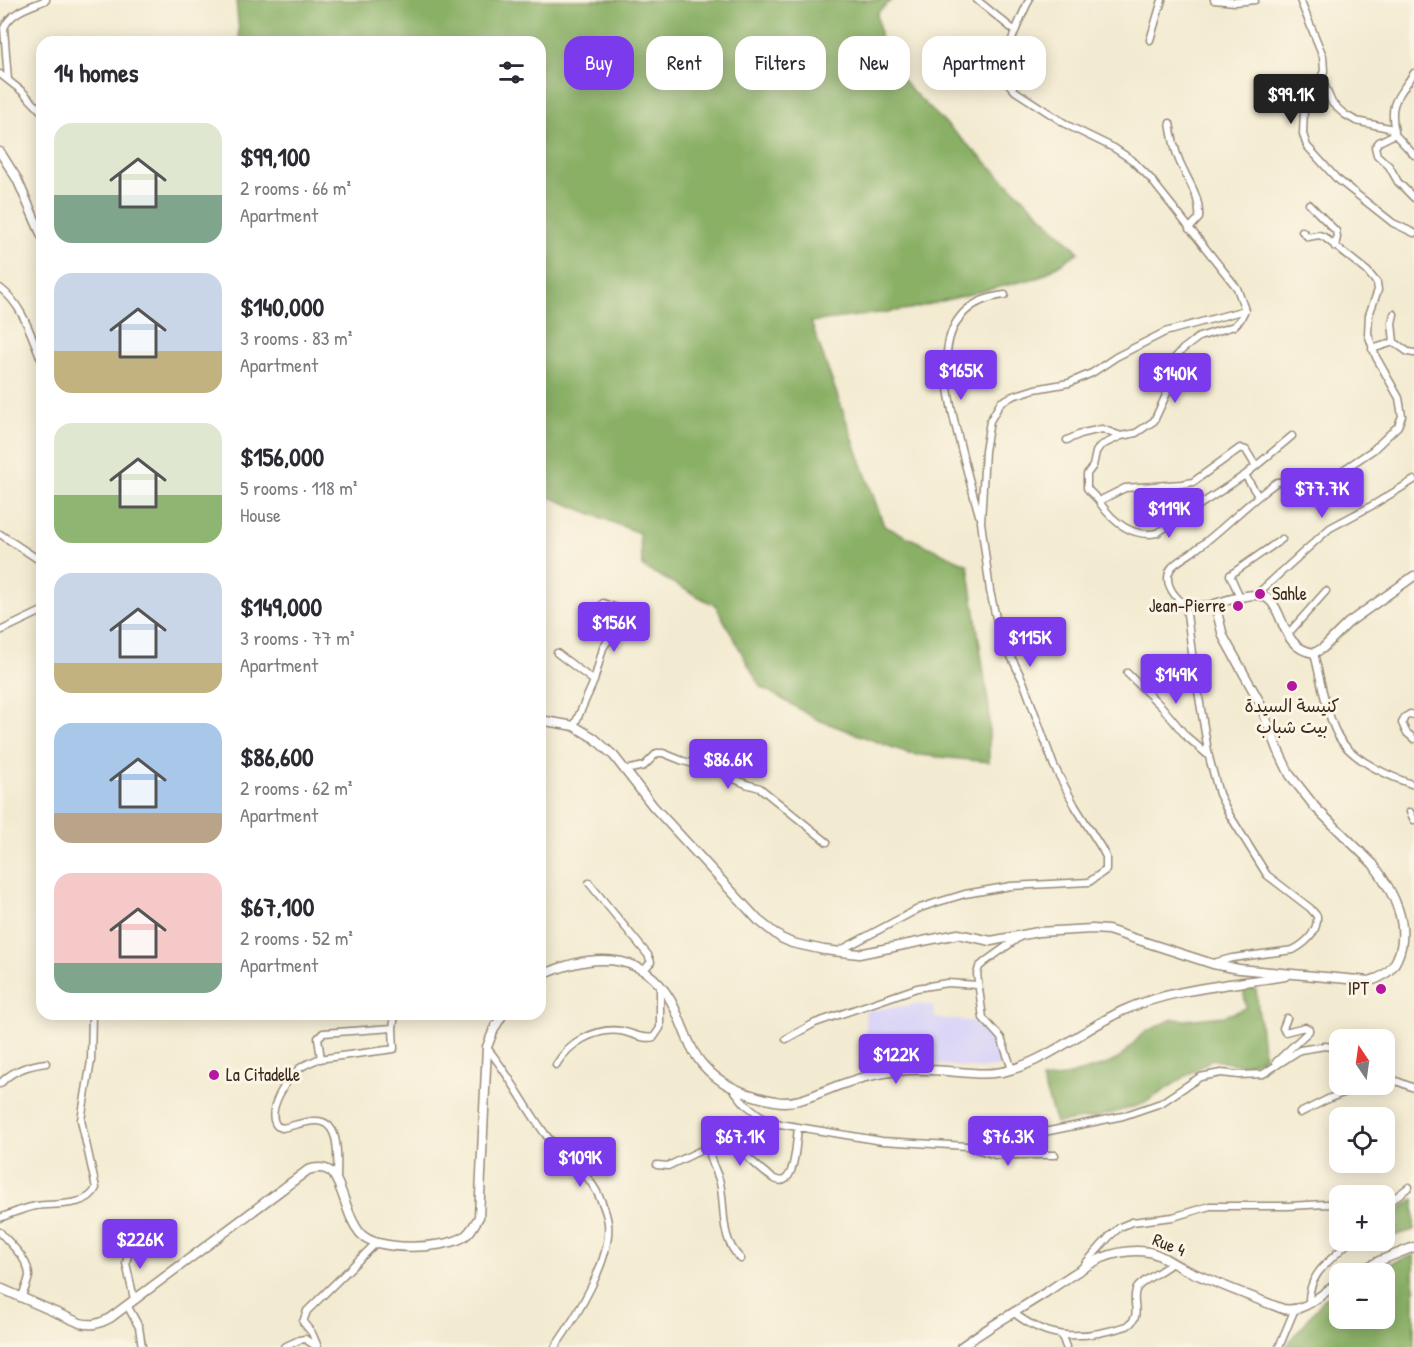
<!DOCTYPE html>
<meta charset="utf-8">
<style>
:root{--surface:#fff;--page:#f7f7f7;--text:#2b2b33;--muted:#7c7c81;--accent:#7c3aed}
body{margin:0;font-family:"Patrick Hand","Playpen Sans Arabic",sans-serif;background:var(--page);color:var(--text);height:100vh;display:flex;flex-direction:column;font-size:22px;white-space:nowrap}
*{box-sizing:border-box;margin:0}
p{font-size:20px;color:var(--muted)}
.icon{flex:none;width:33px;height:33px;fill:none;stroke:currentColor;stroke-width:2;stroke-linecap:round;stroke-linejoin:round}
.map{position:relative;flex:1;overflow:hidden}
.panel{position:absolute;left:36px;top:36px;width:510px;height:984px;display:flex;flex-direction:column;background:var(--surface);border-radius:18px;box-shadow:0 3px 15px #0003}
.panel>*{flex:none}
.banner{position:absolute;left:564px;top:36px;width:570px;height:54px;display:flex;gap:12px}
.needle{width:39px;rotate:347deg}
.controls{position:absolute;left:1329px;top:1029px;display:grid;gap:12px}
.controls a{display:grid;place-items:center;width:66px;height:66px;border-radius:12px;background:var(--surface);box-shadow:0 3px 15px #0003;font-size:30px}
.price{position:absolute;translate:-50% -51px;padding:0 14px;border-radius:6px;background:var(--accent);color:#fff;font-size:20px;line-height:39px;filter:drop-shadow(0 2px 3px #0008)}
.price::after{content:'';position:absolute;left:50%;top:36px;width:18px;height:14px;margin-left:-9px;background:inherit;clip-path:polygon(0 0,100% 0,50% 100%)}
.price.active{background:#222;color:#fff}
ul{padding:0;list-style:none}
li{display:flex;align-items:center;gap:18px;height:150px;padding:0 18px}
li span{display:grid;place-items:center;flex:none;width:168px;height:120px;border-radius:18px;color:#555}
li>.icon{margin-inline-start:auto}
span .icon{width:72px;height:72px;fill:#fffc;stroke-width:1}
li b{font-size:26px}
h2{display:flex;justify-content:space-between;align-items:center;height:72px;padding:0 18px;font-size:26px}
.pill{padding:0 21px;border-radius:18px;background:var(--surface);box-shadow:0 3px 15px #0003;font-size:21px;line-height:54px}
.pill.active{background:var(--accent);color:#fff}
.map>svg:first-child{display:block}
</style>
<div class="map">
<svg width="1414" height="1347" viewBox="0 0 1414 1347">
<rect width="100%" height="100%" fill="#fcf5e5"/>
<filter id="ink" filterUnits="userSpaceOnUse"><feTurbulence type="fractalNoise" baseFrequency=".0167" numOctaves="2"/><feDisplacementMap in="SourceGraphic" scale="12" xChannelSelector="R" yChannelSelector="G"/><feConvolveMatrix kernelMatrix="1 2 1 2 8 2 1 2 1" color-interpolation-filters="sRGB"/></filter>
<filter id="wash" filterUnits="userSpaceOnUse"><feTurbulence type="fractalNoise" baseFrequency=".008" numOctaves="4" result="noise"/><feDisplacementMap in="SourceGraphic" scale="24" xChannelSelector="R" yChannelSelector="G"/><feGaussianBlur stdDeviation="1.35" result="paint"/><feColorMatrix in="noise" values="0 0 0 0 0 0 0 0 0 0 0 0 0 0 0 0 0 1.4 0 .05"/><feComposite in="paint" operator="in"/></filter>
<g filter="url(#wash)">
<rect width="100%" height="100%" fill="#f3ebd1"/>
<path fill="#dbd6f7" d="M917 1004 933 1005 935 1018 981 1022 993 1033 1006 1065 981 1069 936 1064 900 1066 902 1049 867 1050 865 1011Z"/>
<path fill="#8ab066" stroke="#626d42" stroke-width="1.5" d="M236 0H892L877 13 883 55 912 91 1079 252 1040 277 910 309 811 322 884 526 968 565 989 708V762L910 754 816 719 760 686 716 606 643 567 639 533 540 493V42H240Z
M1243 988 1256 989 1264 1058C1244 1067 1233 1065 1212 1059L1143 1104 1098 1117 1056 1123 1042 1080 1063 1077 1108 1064 1120 1058 1143 1033 1173 1019 1186 1020 1225 1016 1246 1008Z
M1414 1199V1230L1390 1237 1389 1216Z
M1414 1255V1347H1286L1324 1299 1339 1291 1340 1318H1384V1274L1369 1273 1380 1267Z"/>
</g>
<g filter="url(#ink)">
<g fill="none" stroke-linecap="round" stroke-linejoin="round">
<g stroke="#978a78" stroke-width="9">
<path id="street" d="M977 0 1015 31
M1029 0C1022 15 1000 61 1004 76 1006 82 1011 86 1015 91L1069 126 1114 148 1132 160 1150 178 1237 288 1245 310 1240 320 1234 326 1199 337 1183 349 1172 361 1167 393 1154 421 1136 433 1121 436 1100 446 1096 452 1093 466 1087 474V488C1091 494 1097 497 1100 503 1113 522 1133 538 1157 533L1245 475
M1214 0 1235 2 1255 0
M1300 0 1323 56 1324 71 1319 83
M1150 40 1162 0
M0 74 23 92 42 112
M8 80 4 28C11 11 30 7 46 0
M1170 123C1172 136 1174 148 1179 160 1187 180 1201 196 1199 218L1189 229
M1395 132C1388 100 1399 97 1414 73
M1395 134 1379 142 1375 147 1377 155 1389 166 1398 182 1414 198
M1414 155 1389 128 1356 121 1344 114 1332 103 1324 84 1319 83 1311 90 1304 108 1303 134 1307 146 1336 178 1393 223 1414 233
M1309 204 1336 231 1337 237 1335 247
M0 288C23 305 31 336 42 361
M1394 314 1392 323 1394 342
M1372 349 1394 342 1408 352 1414 353
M1067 440 1083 433 1102 429 1121 436
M1258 496 1245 475 1292 436
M1099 501 1125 488 1182 484 1193 482 1240 448 1246 450 1255 465
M979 515C972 490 965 465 959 440 945 386 926 304 1005 295
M0 534 42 562
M1256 595 1330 528 1373 505 1414 480
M1240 597 1230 575 1282 539
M1215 604 1186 606C1176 598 1163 584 1170 570 1174 562 1188 556 1195 550 1224 529 1248 502 1277 482H1307L1334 476 1373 450 1398 426 1402 416 1399 398 1376 357 1368 334 1369 315 1378 290 1377 283 1367 271 1324 237 1319 235 1308 237 1302 231
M1186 606 1193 661 1209 757 1219 794 1229 814 1267 875 1310 908 1317 916C1318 932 1306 943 1293 950L1232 958 1213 963
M0 631 42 611
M1287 635 1326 591
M557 653 594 681
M1314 653C1320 677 1328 724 1342 742 1357 762 1391 777 1414 785
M1127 673 1162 707 1186 736 1209 756
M1414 715 1410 714 1405 717 1402 723 1406 732 1414 739
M574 726 594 681 603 648 620 623 619 612 617 608 603 603
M626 770 644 766 657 753H663L683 761 709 768 746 784 760 788 827 842
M1410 812 1414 820
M589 883 648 955 651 962 644 970
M839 951 920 908 935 903 965 894 1011 886 1089 882 1106 870V857L1102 849 1075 806 1054 766 1023 681 1004 642 996 618 990 591 981 522 985 451 990 421 1001 402 1013 396 1035 389 1069 383 1092 373 1116 357 1165 332 1245 310
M393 1028 395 1014
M786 1039 815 1023 917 988 947 983 978 985
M487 1048C510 1075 525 1107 546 1135 559 1152 578 1163 590 1181 598 1192 606 1209 608 1223 612 1260 576 1317 555 1347
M321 1059 318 1038 323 1033 393 1028 394 1049 318 1059C312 1062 305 1064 300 1068 287 1078 265 1111 277 1126L282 1128C292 1126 303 1122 314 1121 342 1119 337 1160 337 1178
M1276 1062 1309 1031V1029L1305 1027 1285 1032 1283 1028 1287 1018
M556 1065C568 1044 595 1027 621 1031 632 1033 643 1040 654 1037L660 1028V986
M1012 1069 1001 1038 983 1018 977 974 979 967 986 961 1021 936
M1384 1076 1414 1088
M0 1084C11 1071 30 1065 46 1063
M733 1089 745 1104 761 1116 780 1124 882 1141 967 1146 1000 1141 1123 1116 1161 1103 1200 1077 1221 1073 1239 1075 1263 1074 1300 1050 1325 1046 1340 1048
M1300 1113 1330 1098 1367 1084
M970 1147 995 1155H1055
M657 1165 668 1166 710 1146
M1384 1206 1409 1187
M0 1218C12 1213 24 1208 36 1206 54 1203 87 1208 96 1188L81 1120 91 1061 92 1014
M0 1232C9 1243 29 1259 29 1276 28 1283 24 1291 21 1298
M131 1241 126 1263 134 1299
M741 1259C719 1238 726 1210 720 1183 717 1170 708 1160 710 1146 739 1125 776 1208 791 1171 796 1158 796 1142 798 1129
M1084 1265 1109 1237 1120 1227 1132 1222 1173 1217 1210 1206H1288L1326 1204 1340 1205
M1309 1303C1308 1272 1332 1260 1351 1240
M127 1305 139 1327 142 1347
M1013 1312C1049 1342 1085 1339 1127 1326 1143 1316 1131 1304 1136 1290 1139 1282 1164 1270 1172 1263
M1062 1336 1066 1347
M284 1347 299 1340 305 1339 317 1347
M318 1347 312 1333 303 1322 307 1311 376 1243
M1279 1347 1294 1311"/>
</g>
<g stroke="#978a78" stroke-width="11">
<path id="secondary" d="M0 152 17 179 42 236
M540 720 574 726 594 738 614 756 653 806 758 920 781 938 792 943 824 950 859 954 958 934 991 941 1038 932 1092 929 1108 930 1213 964 1239 969 1369 981C1382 978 1391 972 1397 959 1412 926 1393 891 1373 864L1315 807 1290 775 1279 752 1259 701 1223 636 1215 604C1228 600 1242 595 1256 595 1287 595 1275 648 1314 653L1323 648 1348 623 1414 576
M540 976C587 954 642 948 671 1001 682 1021 688 1048 703 1065 721 1086 748 1096 775 1101 797 1106 819 1092 840 1085 851 1081 863 1077 874 1075 892 1071 910 1069 929 1070 955 1070 984 1078 1010 1070 1051 1058 1084 1029 1122 1011 1173 988 1231 985 1285 976
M1355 1274 1379 1261 1414 1247
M0 1288 80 1323C92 1326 99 1324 110 1318L308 1170C317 1167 327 1167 333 1174 345 1192 346 1216 360 1233 376 1252 441 1249 462 1238 470 1234 474 1225 479 1217L487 1047 494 1029 503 1014
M961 1347C988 1327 1017 1311 1045 1293 1078 1272 1107 1245 1149 1252 1161 1254 1171 1263 1182 1268 1215 1283 1249 1296 1283 1309 1306 1313 1321 1293 1340 1282"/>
</g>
<use href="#street" stroke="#fff" stroke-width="6"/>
<use href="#secondary" stroke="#fff" stroke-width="8"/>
</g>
</g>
<g fill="#b5179e" stroke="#fcf5e5" stroke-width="2">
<circle cx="1260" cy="594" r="6"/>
<circle cx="1238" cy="606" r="6"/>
<circle cx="1292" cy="686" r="6"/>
<circle cx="1381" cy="989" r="6"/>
<circle cx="214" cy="1075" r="6"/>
</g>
<g text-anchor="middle" stroke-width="6" stroke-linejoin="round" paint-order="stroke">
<g font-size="18" fill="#3b2a1e" stroke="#fcf5e5" text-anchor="start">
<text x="1272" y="600">Sahle</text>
<text x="1226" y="612" text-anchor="end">Jean-Pierre</text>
<text x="1292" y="712" text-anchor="middle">كنيسة السيدة<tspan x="1292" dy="21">بيت شباب</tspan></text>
<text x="1369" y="995" text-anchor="end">IPT</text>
<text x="226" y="1081">La Citadelle</text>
</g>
<g font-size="18" fill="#3b2a1e" stroke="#fcf5e5">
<text transform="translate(1169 1245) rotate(22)" y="6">Rue 4</text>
</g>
</g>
</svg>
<div class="controls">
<a><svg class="needle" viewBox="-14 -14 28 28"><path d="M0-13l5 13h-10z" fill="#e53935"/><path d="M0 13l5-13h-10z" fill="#7c7c81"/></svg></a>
<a><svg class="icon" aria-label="locate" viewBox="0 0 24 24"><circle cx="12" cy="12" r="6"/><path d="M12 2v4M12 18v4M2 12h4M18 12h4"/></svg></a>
<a>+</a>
<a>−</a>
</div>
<b class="price active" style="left:1291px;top:125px">$99.1K</b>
<b class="price" style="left:961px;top:401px">$165K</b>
<b class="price" style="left:1175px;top:404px">$140K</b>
<b class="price" style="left:1322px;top:519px">$77.7K</b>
<b class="price" style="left:1169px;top:539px">$119K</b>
<b class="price" style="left:614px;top:653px">$156K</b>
<b class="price" style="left:1030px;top:668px">$115K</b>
<b class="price" style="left:1176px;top:705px">$149K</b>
<b class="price" style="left:728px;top:790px">$86.6K</b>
<b class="price" style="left:896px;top:1085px">$122K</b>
<b class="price" style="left:740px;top:1167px">$67.1K</b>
<b class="price" style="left:1008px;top:1167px">$76.3K</b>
<b class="price" style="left:580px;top:1188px">$109K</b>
<b class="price" style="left:140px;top:1270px">$226K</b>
<div class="banner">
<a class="pill active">Buy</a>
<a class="pill">Rent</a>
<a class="pill">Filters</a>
<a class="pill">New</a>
<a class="pill">Apartment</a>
</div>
<section class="panel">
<h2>14 homes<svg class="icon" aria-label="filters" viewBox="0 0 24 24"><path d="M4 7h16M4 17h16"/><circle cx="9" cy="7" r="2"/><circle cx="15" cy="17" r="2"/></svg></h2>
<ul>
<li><span style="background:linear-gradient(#dfe7d0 60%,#7fa58c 0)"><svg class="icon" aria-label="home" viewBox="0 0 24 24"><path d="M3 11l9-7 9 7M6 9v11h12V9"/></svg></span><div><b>$99,100</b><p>2 rooms · 66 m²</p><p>Apartment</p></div></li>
<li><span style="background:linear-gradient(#c9d6e8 65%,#c2b280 0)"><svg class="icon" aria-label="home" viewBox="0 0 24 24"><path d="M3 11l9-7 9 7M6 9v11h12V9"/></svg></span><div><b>$140,000</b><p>3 rooms · 83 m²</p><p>Apartment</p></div></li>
<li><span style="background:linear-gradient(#dfe7d0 60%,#8fb573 0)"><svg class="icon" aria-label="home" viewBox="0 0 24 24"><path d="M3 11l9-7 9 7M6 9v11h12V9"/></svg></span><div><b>$156,000</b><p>5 rooms · 118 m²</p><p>House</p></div></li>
<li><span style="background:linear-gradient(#c9d6e8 75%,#c2b280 0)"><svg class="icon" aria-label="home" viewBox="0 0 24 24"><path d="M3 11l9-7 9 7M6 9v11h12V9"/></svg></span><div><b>$149,000</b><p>3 rooms · 77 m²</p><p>Apartment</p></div></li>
<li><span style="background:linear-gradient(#a9c7e8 75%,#b9a48a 0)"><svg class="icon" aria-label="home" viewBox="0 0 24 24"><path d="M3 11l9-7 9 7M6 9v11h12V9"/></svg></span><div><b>$86,600</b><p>2 rooms · 62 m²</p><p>Apartment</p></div></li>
<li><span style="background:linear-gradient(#f6c9c9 75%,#7fa58c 0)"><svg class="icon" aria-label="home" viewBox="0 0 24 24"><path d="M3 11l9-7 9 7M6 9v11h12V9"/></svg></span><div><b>$67,100</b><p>2 rooms · 52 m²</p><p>Apartment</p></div></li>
</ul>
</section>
</div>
